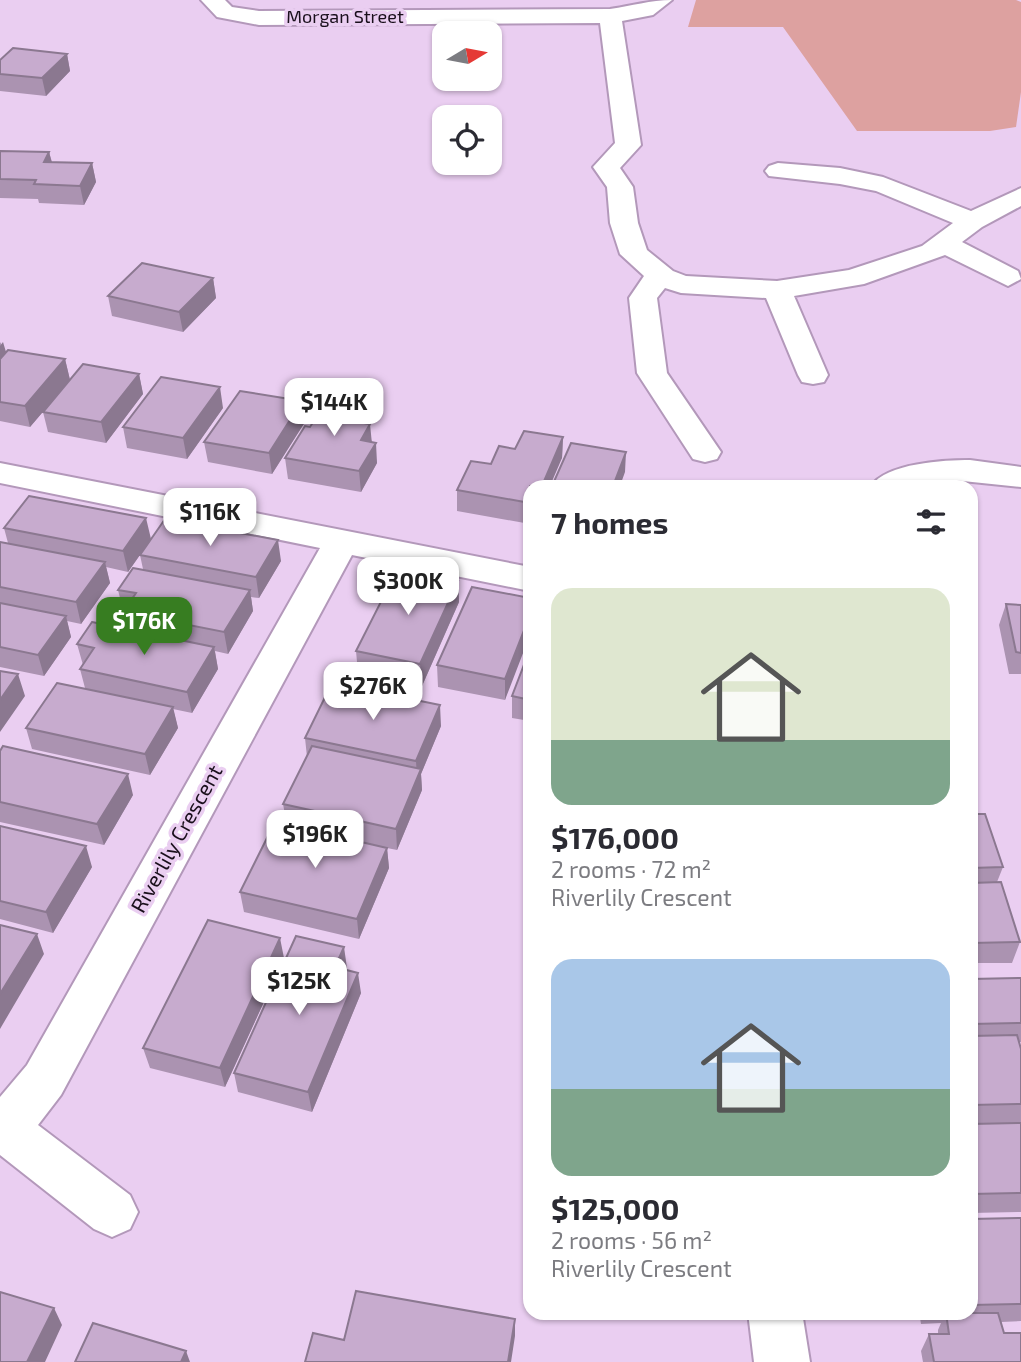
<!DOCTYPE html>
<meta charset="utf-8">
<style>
:root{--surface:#fff;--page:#f2f2f3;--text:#2b2b33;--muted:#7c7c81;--accent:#377d21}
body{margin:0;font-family:"Exo 2",sans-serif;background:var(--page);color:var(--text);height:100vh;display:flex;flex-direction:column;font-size:26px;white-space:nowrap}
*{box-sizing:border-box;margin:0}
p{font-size:23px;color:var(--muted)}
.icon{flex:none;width:38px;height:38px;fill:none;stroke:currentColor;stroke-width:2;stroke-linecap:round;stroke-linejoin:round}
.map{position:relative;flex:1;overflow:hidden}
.details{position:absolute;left:523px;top:480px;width:455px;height:840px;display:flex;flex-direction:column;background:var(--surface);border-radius:21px;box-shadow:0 2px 5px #0004}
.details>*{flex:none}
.needle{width:46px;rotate:80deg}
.fabs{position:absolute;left:432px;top:21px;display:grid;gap:14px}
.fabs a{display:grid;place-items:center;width:70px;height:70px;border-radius:14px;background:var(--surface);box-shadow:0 2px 5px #0004;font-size:35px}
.price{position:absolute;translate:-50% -60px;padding:0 16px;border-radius:14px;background:#fff;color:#222;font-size:23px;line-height:46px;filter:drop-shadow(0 2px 4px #0008)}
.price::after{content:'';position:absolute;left:50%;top:42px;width:21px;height:16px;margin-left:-10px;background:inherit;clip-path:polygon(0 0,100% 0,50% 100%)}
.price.on{background:var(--accent);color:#fff}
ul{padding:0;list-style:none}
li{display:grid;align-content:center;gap:14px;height:371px;padding:0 28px}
li span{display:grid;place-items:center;height:217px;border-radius:21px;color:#555}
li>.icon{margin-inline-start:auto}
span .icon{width:126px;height:126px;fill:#fffc;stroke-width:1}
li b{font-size:30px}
h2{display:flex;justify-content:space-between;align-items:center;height:84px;padding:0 28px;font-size:30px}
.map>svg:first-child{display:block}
</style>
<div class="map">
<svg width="1021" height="1362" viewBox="0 0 1021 1362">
<rect width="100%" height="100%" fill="#eacef1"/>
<path fill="#dda1a0" d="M696 0H1016L1021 2V92L1016 127 990 131H857L783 27H688Z"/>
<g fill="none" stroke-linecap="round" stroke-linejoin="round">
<g stroke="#b398ba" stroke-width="4">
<path id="minor" d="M201 0H225L232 7 259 11 610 9C632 6 650 0 672 0L653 15 622 21 641 145 620 168 633 187 638 223 647 250 673 271 686 276 777 281 849 270 922 246 953 223 876 191 840 184 769 176 765 171 769 166 778 163 840 168 883 177 971 211 1021 188V206L982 227 962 242 1018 271 1021 279 1008 286 945 255 864 284 794 296 828 375 824 382 813 384 802 382 798 375 766 298 681 293 665 288 657 298 667 373 721 452 717 459 705 462 693 459 637 373 629 298 644 276 620 254 610 223 607 187 593 167 615 143 600 23 259 25 217 17Z
M970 460 1021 467V487L953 480 916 486H871C887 463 944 460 970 460Z
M0 463 530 567V591L352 555 61 1095 38 1125 130 1195 138 1212 130 1229 112 1237 94 1229 0 1155V1097L27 1065 320 548 0 483Z
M748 1312H802L810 1362H754Z"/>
</g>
<use href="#minor" fill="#fff" fill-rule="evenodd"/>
</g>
<path fill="#ab93b1" d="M67 54 70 71 46 96 0 91V60Z
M0 151 49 152 52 162 92 163 96 182 84 205 39 203 38 199 0 198Z
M213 278 216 298 183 332 112 316 108 296Z
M0 342 6 352 65 359 70 380 30 427 0 421Z
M139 374 143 394 106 443 48 432 43 412Z
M223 408 187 459 127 448 123 427Z
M305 422 272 474 208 462 204 442Z
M365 423 372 442 377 463 361 492 288 479 285 458Z
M563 437 562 458 530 486V524L457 511V490L491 464 515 449Z
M4 528 151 539 281 561 259 598 251 597 253 611 228 654 215 651 218 669 192 713 173 709 178 728 150 775 32 749 26 728 85 688 80 669 83 665 77 644 128 630 118 590 143 569 140 555 128 572 106 567 110 583 81 624 67 621 71 637 44 676 0 667V542L8 543Z
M458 581 459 602 422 686 358 673 356 651Z
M530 598 505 700 438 687 437 665Z
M1006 604 1021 605V674H1009L999 625Z
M530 649V721L512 718V696Z
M441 726 421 774 422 790 397 850 387 848 389 868 359 939 244 912 240 892 287 825 283 804 307 757 305 738Z
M0 751 133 795 104 845 0 822Z
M971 814 1003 867 997 882 1020 942 1012 963H971Z
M0 826 92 867 53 933 0 919Z
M284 958 225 1087 150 1068 143 1048Z
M347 968 346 970 361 993 312 1112 238 1092 234 1073Z
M1021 978V1042H1019L1021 1049V1212L971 1213V979Z
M1021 1218V1321L1001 1322 1004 1333 1021 1362H923L921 1351 929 1334H938V1330L941 1323 921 1324 919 1312H971V1219Z"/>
<path fill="#8b7890" d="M67 54 70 71 46 96 42 78Z
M49 152 54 171 44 162Z
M92 163 96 182 84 205 80 186Z
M213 278 216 298 183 332 179 312Z
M3 342 9 362 0 372V346Z
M65 359 70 380 30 427 25 406Z
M139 374 143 394 106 443 101 422Z
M220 387 223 408 187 459 183 438Z
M302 401 305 422 272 474 269 453Z
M363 403 365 423 352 421Z
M370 424 372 444 361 440Z
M563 437 562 458 550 486H542Z
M376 443 377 463 361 492 359 471Z
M626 452 625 472 620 486H613Z
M146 518 151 539 128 572 123 551Z
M278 540 281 561 259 598 256 577Z
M105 562 110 583 81 624 76 602Z
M458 581 459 602 422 686 420 664Z
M250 590 253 611 228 654 224 632Z
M530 615V635L505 700V679Z
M66 616 71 637 44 676 38 655Z
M214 647 218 669 192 713 187 692Z
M18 674 25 696 0 732V700Z
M440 705 441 726 421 774 422 790 397 850 396 829 417 778 416 761Z
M173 707 178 728 150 775 145 754Z
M128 774 133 795 104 845 97 824Z
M86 846 92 867 53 933 46 912Z
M387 848 389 868 359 939 357 919Z
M37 934 44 954 0 1029V994Z
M280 938 284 958 225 1087 220 1068Z
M344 947 347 968 338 988 335 967Z
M358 973 361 993 312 1112 308 1092Z
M54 1308 62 1325 45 1362H27Z
M515 1319V1336L511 1362H508Z
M186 1351 190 1362H181Z"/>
<path fill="#c7abce" stroke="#8b7890" stroke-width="2" d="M13 48 67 54 42 78 0 74V60Z
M0 151 49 152 44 162 92 163 80 186 34 184 36 180 0 179Z
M142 263 213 278 179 312 108 296Z
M8 350 65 359 25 406 0 402V359Z
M83 364 139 374 101 422 43 412Z
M161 377 220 387 183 438 123 427Z
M240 391 302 401 269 453 204 442Z
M329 397 363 403 352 421 370 424 361 440 376 443 359 471 285 458 305 426 310 427Z
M524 431 563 437 542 486H530V503L457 490 471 461 491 464 499 446 515 449Z
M571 443 626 452 613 486H552Z
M29 496 146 518 123 551 4 528Z
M165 519 278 540 256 577 140 555Z
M0 542 105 562 76 602 0 587Z
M133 568 250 590 224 632 123 612 136 593 118 590Z
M397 570 458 581 420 664 356 651Z
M472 587 530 598V615L505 679 437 665Z
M0 603 66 616 38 655 0 647Z
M1006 604 1021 605V653L1016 652Z
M92 622 214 647 187 692 80 669 94 648 77 644Z
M530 649V700L512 696Z
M0 671 18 674 0 700Z
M57 683 173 707 145 754 26 728Z
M332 683 440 705 416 761 305 738Z
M3 746 128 774 97 824 0 802V751Z
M312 746 421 769 396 829 283 804Z
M971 814H985L1003 867 971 868Z
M275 822 387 848 357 919 240 892Z
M0 826 86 846 46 912 0 901Z
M1001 882 1020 942 971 943V883Z
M208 920 280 938 220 1068 143 1048Z
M0 925 37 934 0 994Z
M296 936 344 947 335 967 358 973 308 1092 234 1073Z
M1021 978V1023L971 1024V979Z
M1017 1035 1021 1049V1104L971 1105V1036Z
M1021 1123V1193L971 1194V1124Z
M1021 1218V1304L971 1305V1219Z
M356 1291 515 1319 508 1362H305L313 1333 344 1340Z
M0 1292 54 1308 27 1362H0Z
M946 1313H998L1004 1333H1021V1362H934L929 1334H949Z
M93 1323 186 1351 181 1362H75Z"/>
<g text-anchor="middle" stroke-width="7" stroke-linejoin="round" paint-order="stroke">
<g font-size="18" fill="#190f1b" stroke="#eacef1">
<text x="345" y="23">Morgan Street</text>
</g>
<g font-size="21" fill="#190f1b" stroke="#eacef1">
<text transform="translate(177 839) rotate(-61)" y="7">Riverlily Crescent</text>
</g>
</g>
</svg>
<div class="fabs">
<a><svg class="needle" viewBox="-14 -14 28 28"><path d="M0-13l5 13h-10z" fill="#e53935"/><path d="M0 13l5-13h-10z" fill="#7c7c81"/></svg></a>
<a><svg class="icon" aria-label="locate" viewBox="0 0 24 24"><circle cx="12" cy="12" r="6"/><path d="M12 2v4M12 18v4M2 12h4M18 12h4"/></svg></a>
</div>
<b class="price" style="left:334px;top:438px">$144K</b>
<b class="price" style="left:210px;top:548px">$116K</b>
<b class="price" style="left:408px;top:617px">$300K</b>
<b class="price on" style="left:144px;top:657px">$176K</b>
<b class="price" style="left:373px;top:722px">$276K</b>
<b class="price" style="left:315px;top:870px">$196K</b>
<b class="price" style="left:299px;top:1017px">$125K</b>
<section class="details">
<h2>7 homes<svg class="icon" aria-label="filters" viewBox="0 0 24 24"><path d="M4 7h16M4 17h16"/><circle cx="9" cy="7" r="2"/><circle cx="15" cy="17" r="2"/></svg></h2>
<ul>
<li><span style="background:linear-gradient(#dfe7d0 70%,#7fa58c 0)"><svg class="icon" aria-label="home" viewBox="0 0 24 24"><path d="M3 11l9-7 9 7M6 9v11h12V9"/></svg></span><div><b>$176,000</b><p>2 rooms · 72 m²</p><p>Riverlily Crescent</p></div></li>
<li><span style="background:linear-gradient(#a9c7e8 60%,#7fa58c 0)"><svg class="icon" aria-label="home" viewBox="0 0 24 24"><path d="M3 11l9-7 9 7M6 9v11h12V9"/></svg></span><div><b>$125,000</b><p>2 rooms · 56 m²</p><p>Riverlily Crescent</p></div></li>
</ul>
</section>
</div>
